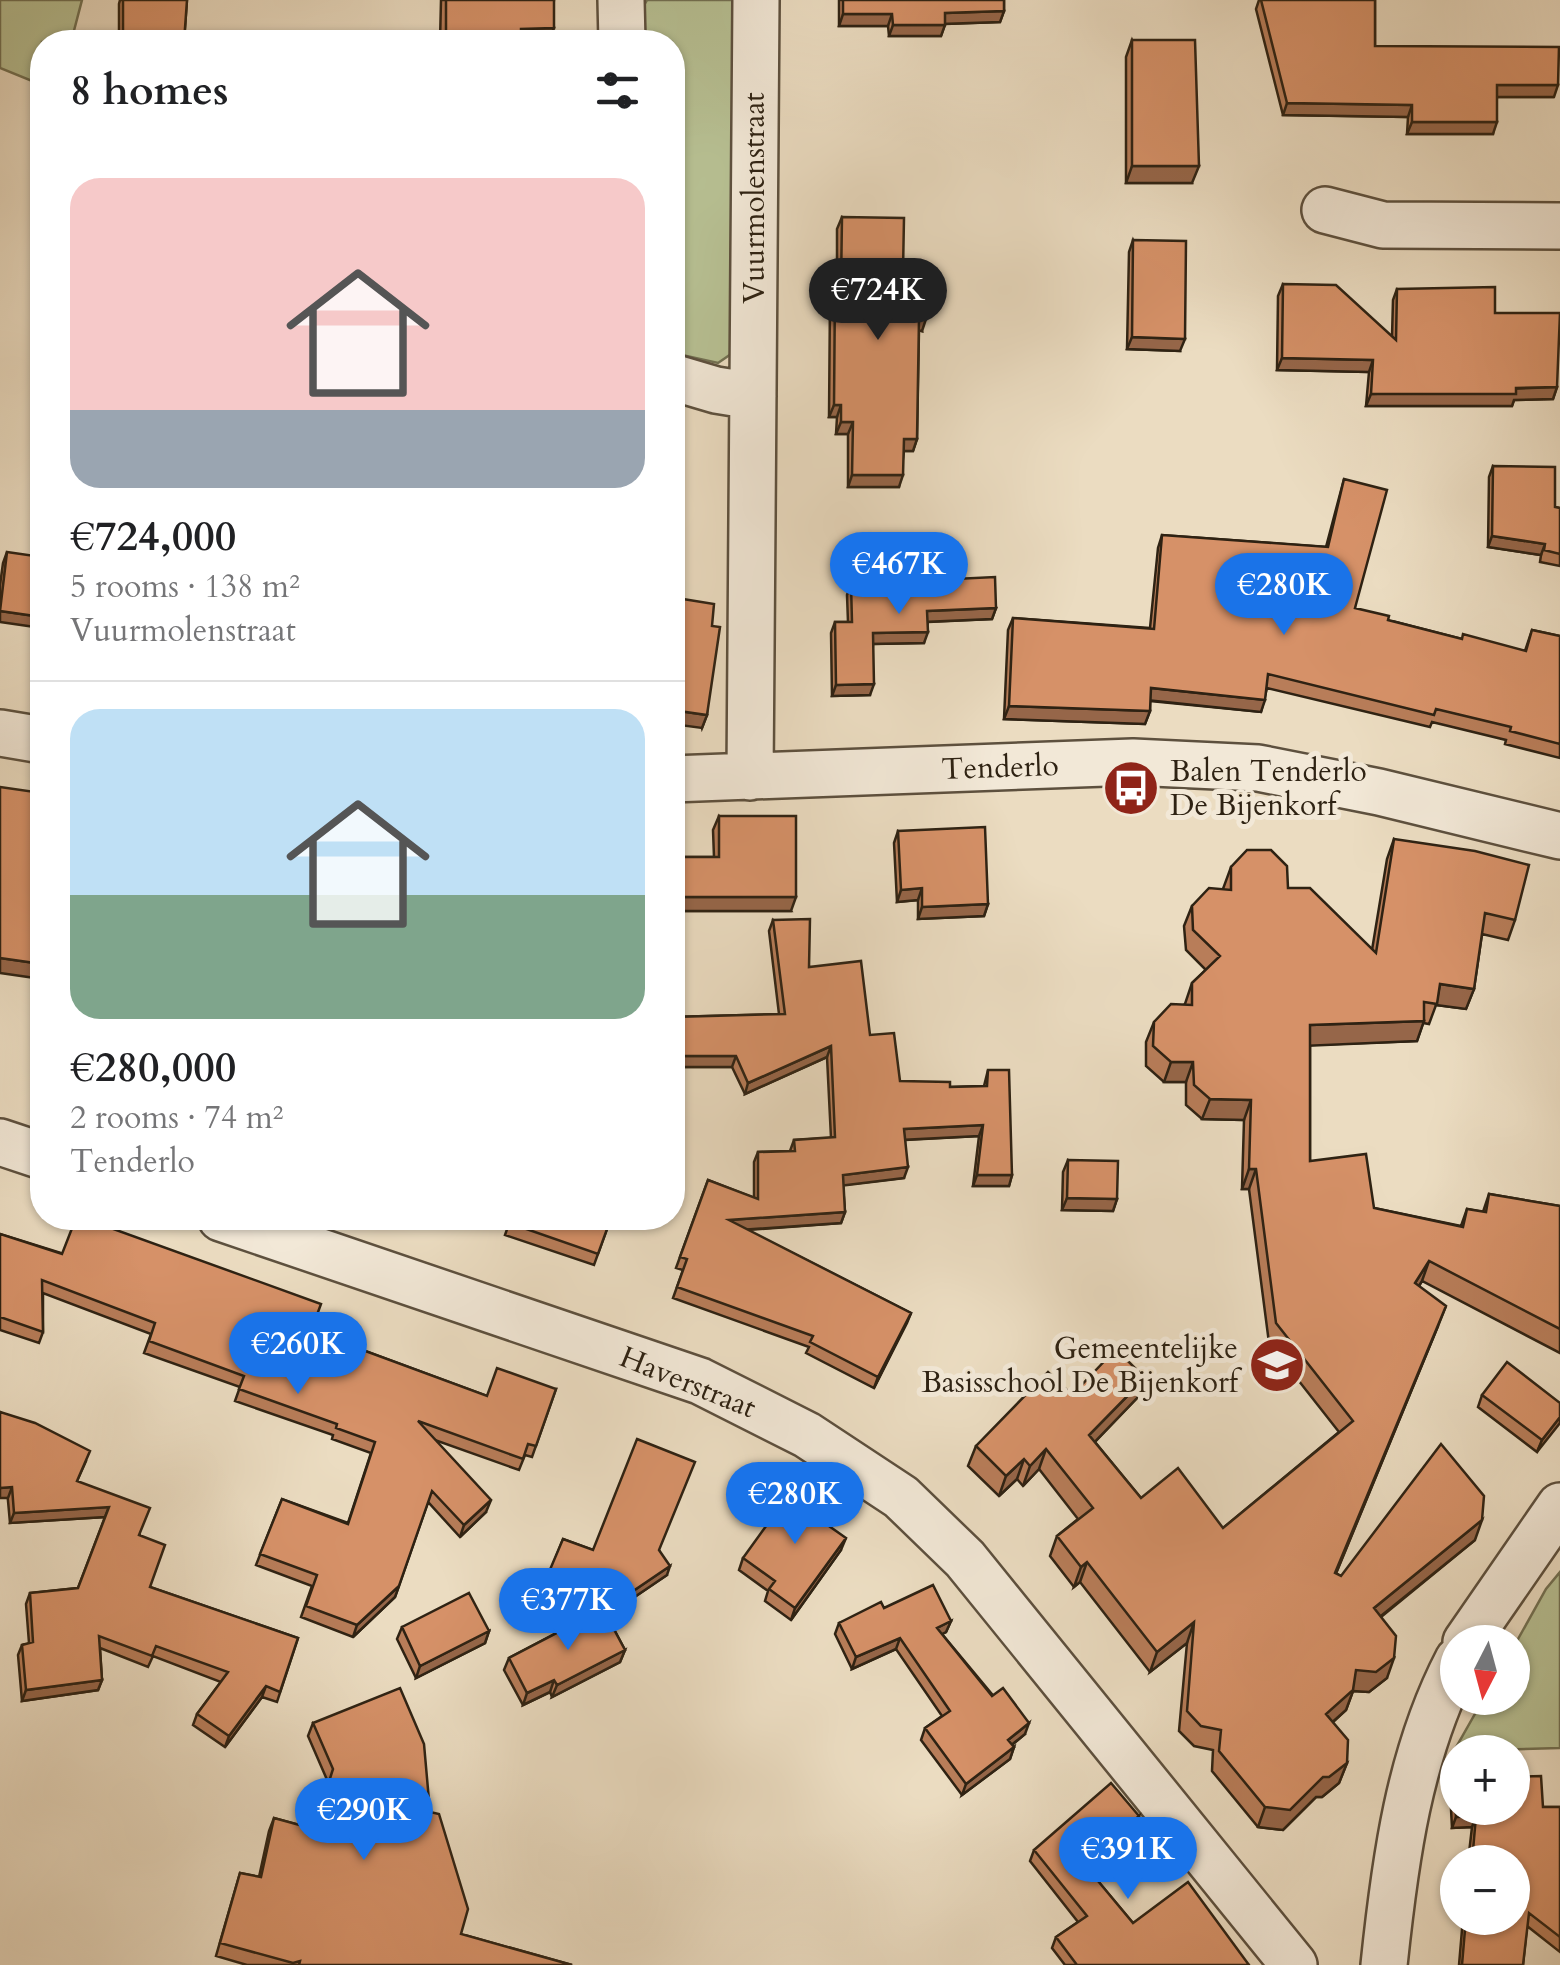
<!DOCTYPE html>
<meta charset="utf-8">
<style>
:root{--surface:#fff;--page:#f6f6f6;--text:#202124;--muted:#757577;--line:#e0e0e0;--accent:#1a73e8}
body{margin:0;font-family:Cardo,serif;background:var(--page);color:var(--text);height:100vh;display:flex;flex-direction:column;font-size:38px;white-space:nowrap}
*{box-sizing:border-box;margin:0}
p{font-size:32px;color:var(--muted)}
.icon{flex:none;width:55px;height:55px;fill:none;stroke:currentColor;stroke-width:2;stroke-linecap:round;stroke-linejoin:round}
.map{position:relative;flex:1;overflow:hidden}
.panel{position:absolute;left:30px;top:30px;width:655px;height:1200px;display:flex;flex-direction:column;background:var(--surface);border-radius:40px;box-shadow:0 2px 8px #0004}
.panel>*{flex:none}
.needle{width:65px;rotate:186deg}
.buttons{position:absolute;left:1440px;top:1625px;display:grid;gap:20px}
.buttons a{display:grid;place-items:center;width:90px;height:90px;border-radius:50%;background:var(--surface);box-shadow:0 2px 8px #0004;font-size:50px}
.price{position:absolute;translate:-50% -85px;padding:0 22px;border-radius:35px;background:var(--accent);color:#fff;font-size:32px;line-height:65px;filter:drop-shadow(0 2px 5px #0008)}
.price::after{content:'';position:absolute;left:50%;top:60px;width:30px;height:22px;margin-left:-15px;background:inherit;clip-path:polygon(0 0,100% 0,50% 100%)}
.price.active{background:#222;color:#fff}
ul{padding:0;list-style:none}
li{display:grid;align-content:center;gap:20px;height:530px;padding:0 40px}
li+li{border-top:2px solid var(--line)}
li span{display:grid;place-items:center;height:310px;border-radius:30px;color:#555}
li>.icon{margin-inline-start:auto}
span .icon{width:180px;height:180px;fill:#fffc;stroke-width:1}
li b{font-size:42px}
h2{display:flex;justify-content:space-between;align-items:center;height:120px;padding:0 40px;font-size:42px}
.map>svg:first-child{display:block}
</style>
<div class="map">
<svg width="1560" height="1965" viewBox="0 0 1560 1965">
<rect width="100%" height="100%" fill="#ebdcc1"/>
<filter id="stains"><feTurbulence type="fractalNoise" baseFrequency=".002" numOctaves="4"/><feColorMatrix values="0 0 0 0 .2 0 0 0 0 .09 0 0 0 0 .02 0 0 0 .5 -.17"/></filter>
<radialGradient id="worn" r=".72"><stop offset=".6" stop-color="#630" stop-opacity="0"/><stop offset="1" stop-color="#630" stop-opacity=".3"/></radialGradient>
<path fill="#b7c093" stroke="#727153" stroke-width="2.5" d="M0 0H82L71 42H42V79L32 81 0 68Z
M647 0H732L738 11 733 337 731 354 718 363 673 353 672 42H640V12Z
M1560 1572V1748L1454 1751 1484 1698H1512L1513 1648 1546 1589Z"/>
<g fill="none" stroke-linecap="round" stroke-linejoin="round">
<g stroke="#5d503e" stroke-width="50">
<path id="street" d="M621 0 622 42
M1325 210 1383 225 1560 226
M672 377 716 390 753 396
M0 733 42 740
M750 777 756 0
M672 779 1133 762 1258 768 1379 792 1560 836
M0 1142 42 1156
M221 1218 700 1381 807 1435 901 1497 965 1559 1294 1965
M1466 1642 1560 1506
M1384 1965C1395 1860 1409 1754 1458 1660"/>
</g>
<use href="#street" stroke="#f2e8d7" stroke-width="45"/>
</g>
<path fill="#b87d59" stroke="#2e2213" stroke-width="2.5" d="M120 0H187L184 42H119V4Z
M441 0H554L549 42H440Z
M839 0H1004V11L1000 22 945 24 941 36H889L888 26H839Z
M1259 0H1375V46L1554 97H1497L1493 134H1407L1408 117 1283 115 1256 9Z
M1132 40 1192 183H1126V57Z
M842 217 903 271 922 331 919 330 917 439 913 451H904L899 487H848V434H836L837 417H829L830 298 835 286H837V229Z
M1133 240 1180 351 1127 349 1129 252Z
M1283 284 1392 337 1393 300 1397 289 1495 313 1557 387 1553 399 1514 400 1512 406H1366L1369 372 1277 370 1278 296Z
M1493 466 1555 507 1560 508V566L1540 562 1541 555 1488 547 1489 477Z
M1344 479 1355 608 1388 620 1462 639 1525 651 1532 630 1560 636V758L1505 744 1506 740 1432 722 1430 727 1267 688 1261 712 1150 701V711L1145 724 1004 719 1008 630 1013 618 1150 628 1158 548 1162 535 1326 547Z
M7 552 0 622V585L3 563Z
M851 584 996 608 992 619 928 622 924 643 873 644 870 695 832 696 831 633 835 622H848L847 595Z
M683 599 712 626 707 715 702 728 677 624 678 612Z
M719 816 791 911H672V857H714L713 830Z
M898 831 988 904 984 916 918 919V900L897 902 894 843Z
M1394 839 1515 920 1508 940 1482 934 1474 989 1466 1009 1436 1005 1429 1024 1423 1023 1417 1041 1310 1045V1161L1374 1208 1461 1226 1467 1209 1483 1212 1489 1194 1560 1206V1353L1422 1281 1419 1286 1438 1326 1336 1573 1341 1576 1475 1540 1381 1617 1387 1678 1369 1692 1353 1691 1346 1710 1333 1722 1347 1763 1339 1783 1322 1797H1316L1283 1830 1258 1827 1212 1771 1213 1750 1194 1746 1179 1731 1187 1643 1150 1672 1080 1582 1074 1587 1050 1556 1057 1536 1078 1519 1039 1469 1023 1486 1017 1479 999 1496 968 1466 976 1446 1072 1395 1145 1378 1137 1398 1095 1442 1141 1498 1223 1528 1339 1432 1269 1343 1249 1189H1242L1244 1120 1202 1119 1186 1105V1082H1164L1146 1066V1042L1154 1022 1185 1004 1192 983 1206 970 1186 950 1184 926 1192 906 1223 889 1231 867 1288 888 1372 950 1387 859Z
M773 920 809 967 870 1035 900 1081 950 1087 984 1086 988 1070 1012 1175 1009 1186H973L979 1136 905 1140 904 1178 843 1185 845 1212 841 1223 747 1230 911 1313 874 1388 806 1353 809 1347 673 1298 683 1270 676 1268 708 1180 754 1198V1162L758 1152 790 1151 794 1140 831 1138 827 1057 745 1094 732 1067H672V1017L779 1014 769 931Z
M1068 1160 1117 1199 1113 1211 1062 1210 1063 1172Z
M511 1218H611L594 1265 505 1235Z
M0 1234 311 1331 487 1396 556 1389 532 1457 525 1455 519 1470 435 1440 486 1512 460 1537 428 1502 395 1597 353 1637 301 1617 312 1586 256 1565 282 1499 348 1523 371 1453 332 1439 333 1435 235 1401 240 1387 144 1353 151 1334 43 1293V1332L39 1343 0 1330Z
M1482 1395 1560 1403 1537 1452 1478 1407Z
M0 1412 86 1461 77 1481 140 1535 150 1587 298 1638 277 1702 262 1697 225 1747 193 1725 197 1714 221 1682 153 1656 148 1667 100 1648 102 1680 98 1690 22 1701 18 1655 22 1645 29 1643 26 1604 30 1593 78 1588 105 1517 10 1523Z
M822 1521 841 1550 791 1620 765 1601 768 1591 739 1570 743 1558Z
M563 1539 593 1550H659L667 1575 608 1615 606 1614 625 1650 620 1662 552 1697 550 1692 523 1705 504 1670 509 1658 598 1611 543 1589Z
M884 1608 951 1621 946 1632 942 1634 1025 1734 1012 1745 1014 1747 1010 1759 962 1795 921 1740 925 1728 942 1716 896 1649 852 1669 835 1634 839 1623Z
M402 1627 489 1631 485 1643 416 1678 397 1639Z
M313 1723 430 1812 461 1934 572 1965H247L216 1956 240 1873 259 1877 269 1831 274 1818 314 1829 328 1782 308 1736Z
M1453 1759 1543 1807H1560V1952L1527 1926 1523 1965H1459L1463 1918H1512V1862H1468L1472 1827 1452 1828 1449 1770Z
M1135 1828 1087 1868 1133 1923 1249 1965H1065L1052 1948 1056 1937 1078 1922 1030 1861 1034 1850Z"/>
<path fill="#966649" stroke="#2e2213" stroke-width="2.5" d="M1004 11 1000 22 941 24 945 13Z
M843 14H892L888 26H839Z
M893 25H945L941 36H889Z
M554 28 549 42H516L521 29Z
M1497 85H1558L1554 97H1493Z
M1287 103 1412 105 1408 117 1283 115Z
M1412 122H1497L1493 134H1407Z
M1132 166H1199L1192 183H1126Z
M919 318 926 319 922 331 915 330Z
M1132 337 1185 339 1180 351 1127 349Z
M1282 358 1373 360 1369 372 1277 370Z
M1557 387 1553 399 1514 400 1512 406H1366L1371 394Z
M834 405H841L837 417H829Z
M841 422H853L848 434H836Z
M904 439H917L913 451H899Z
M852 475H903L899 487H848Z
M672 479H683L679 491H672Z
M1492 536 1545 544 1541 555 1488 547Z
M996 608 992 619 923 622 927 611Z
M0 611 42 617V628L0 622Z
M928 632 924 643 869 644 873 633Z
M874 684 870 695 832 696 836 685Z
M1151 688 1265 700 1261 712 1146 700Z
M1009 706 1150 711 1145 724 1004 719Z
M672 710 707 715 702 728 672 724Z
M922 888 918 900 897 902 901 890Z
M672 897H796L791 911H672Z
M988 904 984 916 918 919 922 907Z
M0 958 42 964V979L0 973Z
M1440 984 1474 989 1466 1009 1436 1005Z
M1424 1021 1417 1041 1303 1046 1310 1025Z
M831 1046 827 1057 745 1094 748 1083Z
M672 1056H736L732 1067H672Z
M1171 1062H1193L1186 1082H1164Z
M1210 1099 1251 1100 1244 1120 1202 1119Z
M983 1125 979 1136 900 1140 904 1129Z
M908 1167 904 1178 839 1186 843 1175Z
M1249 1169H1256L1249 1189H1242Z
M977 1175H1012L1009 1186H973Z
M1067 1198 1117 1199 1113 1211 1062 1210Z
M845 1212 841 1223 725 1231 729 1220Z
M1429 1261 1422 1281 1408 1303 1415 1283Z
M1446 1306 1438 1326 1328 1593 1335 1573Z
M911 1313 907 1323 874 1388 878 1377Z
M1145 1378 1137 1398 1082 1455 1089 1435Z
M1560 1417V1423L1537 1452 1542 1440Z
M1046 1449 1039 1469 1023 1486 1030 1466Z
M1024 1459 1017 1479 999 1496 1006 1476Z
M12 1487 8 1498H0V1488Z
M491 1500 486 1512 460 1537 464 1525Z
M109 1507 105 1517 10 1523 14 1513Z
M1482 1520 1475 1540 1366 1628 1374 1608Z
M846 1538 841 1550 791 1620 795 1608Z
M1087 1562 1080 1582 1074 1587 1081 1567Z
M670 1566 667 1575 608 1615 611 1606Z
M399 1586 395 1597 353 1637 357 1625Z
M951 1621 946 1632 932 1639 937 1628Z
M1194 1622 1187 1643 1150 1672 1157 1652Z
M489 1631 485 1643 416 1678 420 1666Z
M900 1638 896 1649 852 1669 856 1657Z
M625 1650 620 1662 552 1697 557 1685Z
M1394 1658 1387 1678 1369 1692 1353 1691 1346 1710 1319 1734 1326 1714 1356 1670Z
M102 1680 98 1690 22 1701 26 1690Z
M554 1680 550 1692 523 1705 527 1693Z
M266 1686 262 1697 225 1747 229 1736Z
M1029 1723 1025 1734 1004 1751 1008 1740Z
M1014 1747 1010 1759 962 1795 966 1784Z
M1347 1763 1339 1783 1322 1797H1316L1283 1830 1258 1827 1265 1807Z
M1139 1816 1135 1828 1079 1875 1083 1863Z
M1476 1816 1472 1827 1452 1828 1456 1817Z"/>
<path fill="#d69168" stroke="#2e2213" stroke-width="2.5" d="M123 0H187L184 42H123Z
M446 0H554V28L521 29V42H446Z
M843 0H1004V11L945 13V25H893L892 14H843Z
M1261 0H1375V46L1559 47 1558 85H1497V122H1412V105L1287 103Z
M1132 40H1195L1199 166H1132Z
M842 217 904 218 903 271H927L926 319 919 318 917 439H904L903 475H852L853 422H841V405H834L835 286H841Z
M1133 240 1186 241 1185 339 1132 337Z
M1283 284 1336 285 1396 340 1397 289 1495 287V313H1560L1557 387 1516 388V394H1371L1373 360 1282 358Z
M672 442H683V479H672Z
M1493 466 1555 467V507L1560 508V554L1544 550 1545 544 1492 536Z
M1344 479 1387 490 1355 608 1389 616 1388 620 1462 639 1463 634 1526 651 1532 630 1560 636V744L1510 731 1511 727 1436 709 1434 715 1268 674 1265 700 1151 688 1150 711 1009 706 1013 618 1154 629 1162 535 1328 547Z
M7 552 42 557V617L0 611Z
M995 577 996 608 927 611 928 632 873 633 874 684 836 685 835 622H852L851 584Z
M683 599 714 604 712 626 720 627 707 715 672 710V624H680Z
M0 787 42 793V964L0 958Z
M719 816H796V897H672V857H719Z
M985 827 988 904 922 907V888L901 890 898 831Z
M1394 839 1475 851 1529 865 1515 920 1485 913 1474 989 1440 984 1437 1004 1424 1002V1021L1310 1025V1161L1366 1154 1374 1208 1463 1227 1467 1209 1486 1212 1489 1194 1560 1206V1329L1429 1261 1415 1283 1446 1306 1335 1573 1341 1576 1441 1444 1484 1496 1482 1520 1374 1608 1396 1636 1394 1658 1376 1672 1356 1670 1353 1690 1326 1714 1348 1740 1347 1763 1329 1777H1323L1290 1810 1265 1807 1219 1751 1221 1730 1201 1726 1187 1711 1194 1622 1157 1652 1087 1562 1081 1567 1057 1536 1093 1508 1046 1449 1030 1466 1024 1459 1006 1476 976 1446 1048 1372 1072 1395 1116 1349 1145 1378 1089 1435 1141 1498 1178 1468 1223 1528 1353 1421 1276 1323 1256 1169H1249L1251 1100 1210 1099 1194 1085 1193 1062H1171L1153 1046 1154 1022 1171 1004 1192 1005V983L1220 956 1193 930 1192 906 1209 888 1231 890V867L1247 850H1271L1287 866 1288 888H1310L1376 953Z
M810 919 809 967 861 961 870 1035 894 1033 900 1081 950 1082V1087L987 1086 988 1070H1009L1012 1175H977L983 1125 904 1129 908 1167 843 1175 845 1212 729 1220 911 1313 878 1377 810 1342 813 1336 677 1287 687 1259 680 1257 708 1180 758 1199V1152L795 1151 794 1140 835 1137 831 1046 748 1083 736 1056H672V1017L785 1014 773 920Z
M1068 1160 1118 1161 1117 1199 1067 1198Z
M76 1218H83L321 1304 311 1331 487 1396 497 1368 556 1389 536 1446 528 1444 523 1459 418 1421 491 1500 464 1525 432 1491 399 1586 357 1625 306 1606 317 1575 260 1554 282 1499 348 1524 375 1442 336 1428 337 1424 239 1389 244 1376 149 1341 155 1323 42 1280 43 1332 0 1317V1234L62 1254Z
M511 1218H611L598 1254 509 1223Z
M1507 1362 1560 1403V1417L1542 1440 1482 1395Z
M0 1412 35 1423 90 1451 77 1481 150 1508 139 1535 165 1545 150 1587 298 1638 280 1692 266 1686 229 1736 197 1714 228 1672 156 1646 152 1656 99 1636 102 1680 26 1690 22 1645 33 1642 30 1593 78 1588 109 1507 14 1513 12 1487 0 1488Z
M637 1439 695 1462 659 1550 670 1566 611 1606 546 1579 563 1539 593 1550Z
M795 1486 827 1509 819 1519 846 1538 795 1608 769 1589 775 1581 743 1558Z
M933 1585 951 1621 937 1628 992 1696 1003 1688 1029 1723 1008 1740 1014 1747 966 1784 925 1728 950 1711 900 1638 856 1657 839 1623 881 1602 884 1608Z
M469 1593 489 1631 420 1666 402 1627Z
M603 1609 625 1650 557 1685 554 1680 527 1693 509 1658Z
M400 1688 424 1744 430 1812 439 1814 468 1909 461 1934 572 1965H299L300 1961 293 1963 220 1943 240 1873 261 1877 274 1818 314 1829 333 1769 313 1723Z
M1453 1759H1458V1808H1512V1777L1541 1776 1543 1807H1560V1937L1529 1913 1523 1965H1462L1466 1918H1512V1862H1472L1476 1816 1456 1817Z
M1111 1783 1139 1816 1083 1863 1133 1923 1188 1882 1249 1965H1077L1056 1937 1087 1916 1034 1850Z"/>
<defs>
<g id="bus-disc" transform="scale(2.875)"><circle r="9.5" fill="#8f2418" stroke="#f2e8d7"/><path d="M-5-6H5V4H4V6H2V4H-2V6H-4V4H-5ZM-3.5-4V0h7V-4ZM-3.5 1.2v1.5H-2V1.2ZM2 1.2v1.5H3.5V1.2Z" fill="#fff"/></g>
<g id="school-disc" transform="scale(2.875)"><circle r="9.5" fill="#8f2418" stroke="#f2e8d7"/><path d="M0-5L7-2L0 1L-7-2ZM-4 1L0 2.5L4 1V4Q0 6-4 4Z" fill="#fff"/></g>
</defs>
<g fill-rule="evenodd">
<use href="#bus-disc" x="1131" y="788"/>
<use href="#school-disc" x="1277" y="1365"/>
</g>
<g text-anchor="middle" stroke-width="10" stroke-linejoin="round" paint-order="stroke">
<g font-size="30" fill="#2e2213" stroke="#f2e8d7">
<text transform="translate(754 198) rotate(-90)" y="10">Vuurmolenstraat</text>
<text transform="translate(1000 767) rotate(-2)" y="10">Tenderlo</text>
<text transform="translate(688 1382) rotate(22)" y="10">Haverstraat</text>
</g>
<g font-size="30" fill="#2e2213" stroke="#f2e8d7" text-anchor="start">
<text x="1170" y="781">Balen Tenderlo<tspan x="1170" dy="34">De Bijenkorf</tspan></text>
<text x="1238" y="1358" text-anchor="end">Gemeentelijke<tspan x="1238" dy="34">Basisschool De Bijenkorf</tspan></text>
</g>
</g>
<rect width="100%" height="100%" filter="url(#stains)"/>
<rect width="100%" height="100%" fill="url(#worn)"/>
</svg>
<div class="buttons">
<a><svg class="needle" viewBox="-14 -14 28 28"><path d="M0-13l5 13h-10z" fill="#e53935"/><path d="M0 13l5-13h-10z" fill="#757577"/></svg></a>
<a>+</a>
<a>−</a>
</div>
<b class="price active" style="left:878px;top:343px">€724K</b>
<b class="price" style="left:899px;top:617px">€467K</b>
<b class="price" style="left:1284px;top:638px">€280K</b>
<b class="price" style="left:298px;top:1397px">€260K</b>
<b class="price" style="left:795px;top:1547px">€280K</b>
<b class="price" style="left:568px;top:1653px">€377K</b>
<b class="price" style="left:364px;top:1863px">€290K</b>
<b class="price" style="left:1128px;top:1902px">€391K</b>
<section class="panel">
<h2>8 homes<svg class="icon" aria-label="filters" viewBox="0 0 24 24"><path d="M4 7h16M4 17h16"/><circle cx="9" cy="7" r="2"/><circle cx="15" cy="17" r="2"/></svg></h2>
<ul>
<li><span style="background:linear-gradient(#f6c9c9 75%,#9aa5b1 0)"><svg class="icon" aria-label="home" viewBox="0 0 24 24"><path d="M3 11l9-7 9 7M6 9v11h12V9"/></svg></span><div><b>€724,000</b><p>5 rooms · 138 m²</p><p>Vuurmolenstraat</p></div></li>
<li><span style="background:linear-gradient(#bfe0f5 60%,#7fa58c 0)"><svg class="icon" aria-label="home" viewBox="0 0 24 24"><path d="M3 11l9-7 9 7M6 9v11h12V9"/></svg></span><div><b>€280,000</b><p>2 rooms · 74 m²</p><p>Tenderlo</p></div></li>
</ul>
</section>
</div>
